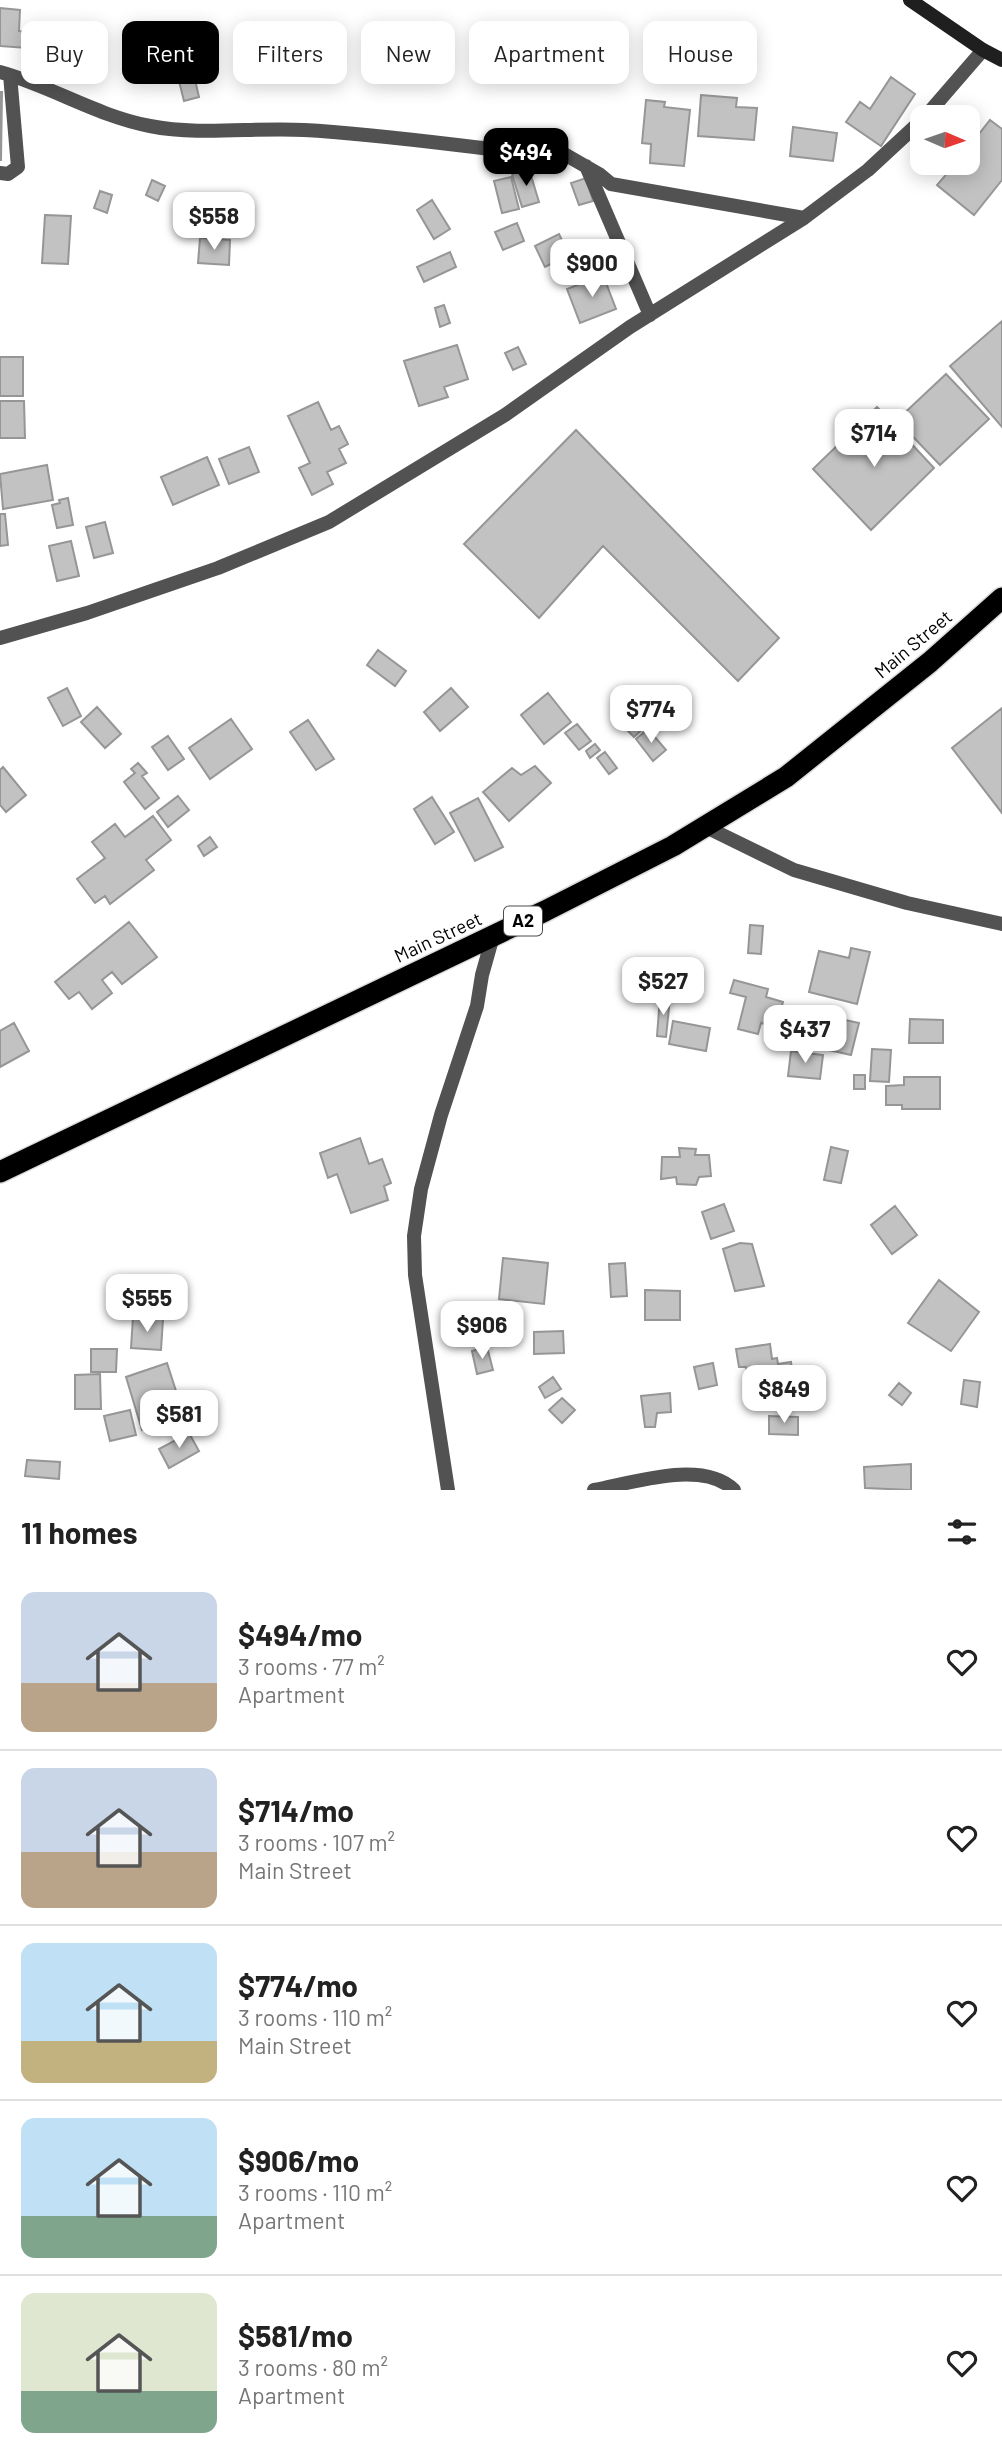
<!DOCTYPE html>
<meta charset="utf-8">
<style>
:root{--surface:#fff;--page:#f2f2f2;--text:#222;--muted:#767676;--line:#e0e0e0;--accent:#000}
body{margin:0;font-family:Barlow,sans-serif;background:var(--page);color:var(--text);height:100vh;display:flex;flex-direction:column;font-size:26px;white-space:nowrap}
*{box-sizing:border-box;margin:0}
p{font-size:23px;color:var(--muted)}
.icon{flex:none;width:38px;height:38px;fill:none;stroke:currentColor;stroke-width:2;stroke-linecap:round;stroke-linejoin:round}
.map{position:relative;height:1490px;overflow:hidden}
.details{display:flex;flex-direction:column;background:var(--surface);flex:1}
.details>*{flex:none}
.hud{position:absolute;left:21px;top:21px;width:961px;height:63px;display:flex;gap:14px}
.needle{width:46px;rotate:92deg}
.fabs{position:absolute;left:910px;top:105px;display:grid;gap:14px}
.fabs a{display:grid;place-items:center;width:70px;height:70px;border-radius:14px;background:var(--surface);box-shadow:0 4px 18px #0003;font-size:35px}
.price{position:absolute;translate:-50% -60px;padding:0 16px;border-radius:14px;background:#fff;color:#222;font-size:23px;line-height:46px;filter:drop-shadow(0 2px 4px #0008)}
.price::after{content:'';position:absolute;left:50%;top:42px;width:21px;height:16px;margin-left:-10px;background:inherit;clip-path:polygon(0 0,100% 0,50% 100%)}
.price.active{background:var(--accent);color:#fff}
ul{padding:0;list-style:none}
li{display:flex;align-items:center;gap:21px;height:175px;padding:0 21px}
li+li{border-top:2px solid var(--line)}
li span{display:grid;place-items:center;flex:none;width:196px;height:140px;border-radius:14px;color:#555}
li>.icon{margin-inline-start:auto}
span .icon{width:84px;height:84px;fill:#fffc;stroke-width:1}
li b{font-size:30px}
h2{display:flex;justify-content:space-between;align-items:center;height:84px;padding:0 21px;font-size:30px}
.tag{padding:0 24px;border-radius:14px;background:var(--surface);box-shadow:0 4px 18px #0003;font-size:24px;line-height:63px}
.tag.active{background:var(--accent);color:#fff}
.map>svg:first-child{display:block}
</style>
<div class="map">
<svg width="1002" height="1490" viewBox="0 0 1002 1490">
<rect width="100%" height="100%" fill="#fff"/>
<path fill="#c2c2c2" stroke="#969696" stroke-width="2" d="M0 8 20 10 19 31 42 33 41 49 0 46Z
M555 39 589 57 579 78 545 60Z
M190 58 199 97 184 101 174 61Z
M891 77 915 94 881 146 846 122 860 102 870 109Z
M0 92H2L1 160H0Z
M701 95 737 98 736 107 757 108 754 140 698 136Z
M646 100 665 102 664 107 690 110 684 166 650 163 651 144 642 143Z
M990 120 1002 129V180L974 215 937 185 956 163H968V148Z
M793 127 837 133 833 161 790 156Z
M529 169 539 202 522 207 512 174Z
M511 177 519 209 502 213 494 181Z
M586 178 593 201 579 205 571 183Z
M152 180 165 186 158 201 146 195Z
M100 191 112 195 107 213 94 208Z
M201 194 216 197 210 234 194 231Z
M432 200 450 229 434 239 417 210Z
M45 215 71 216 68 264 42 263Z
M517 223 524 241 503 250 495 232Z
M559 234 569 255 545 267 535 246Z
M200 238 230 240 229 265 198 263Z
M450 252 456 267 424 282 417 267Z
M603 275 616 309 580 323 567 289Z
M444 305 450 323 440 327 435 308Z
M1002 321V427L950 366Z
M457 345 468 379 444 387 448 397 419 406 404 361Z
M518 347 526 364 513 370 505 353Z
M0 357H23V396H0Z
M946 374 989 419 940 465 897 420Z
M0 401H24L25 438H0Z
M318 402 331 430 339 426 348 444 339 449 346 463 327 472 333 484 312 495 299 468 310 463 288 416Z
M877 407 934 468 871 530 813 469Z
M576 430 779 638 738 681 603 546 539 618 464 544Z
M249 447 259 472 229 484 219 459Z
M207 457 219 485 173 505 161 477Z
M47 465 53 500 3 509 0 474Z
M68 498 73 525 57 528 52 505 60 503 59 500Z
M0 514H5L8 545 0 546Z
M105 522 113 553 94 558 86 527Z
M71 541 79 576 57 581 49 546Z
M378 650 406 671 395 686 367 665Z
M67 688 81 716 63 726 48 698Z
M451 688 468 707 440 731 424 712Z
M548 693 571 722 544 744 521 715Z
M97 707 121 734 105 748 81 722Z
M1002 708V813L952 748Z
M642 714 650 722 634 737 626 729Z
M231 719 252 749 210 779 189 748Z
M308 720 334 759 316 770 290 732Z
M577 724 591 741 579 750 565 733Z
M648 729 666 750 653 761 636 739Z
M168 736 184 759 168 770 152 747Z
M595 744 600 750 590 758 586 751Z
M605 752 617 768 609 774 597 758Z
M138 763 147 773 142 776 159 798 145 809 124 782 135 773 131 769Z
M535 766 551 783 509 821 483 792 512 768 521 775Z
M3 767 26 795 6 812 0 805V770Z
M178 796 189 810 168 827 157 812Z
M432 797 454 832 435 844 414 809Z
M478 798 503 847 475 861 450 813Z
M153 816 171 840 146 860 154 870 110 904 105 896 95 903 77 879 105 858 92 842 115 824 125 837Z
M210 837 217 847 204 856 198 846Z
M129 922 157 957 122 984 112 972 102 980 112 993 92 1009 79 992 69 999 55 982Z
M750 925 763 926 761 954 748 953Z
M851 948 870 952 857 1004 809 992 819 951 849 958Z
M734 980 768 989 766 997 783 1002 776 1027 761 1023 758 1034 738 1029 746 997 730 993Z
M660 997 670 998 666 1037 657 1036Z
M827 1016 859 1023 851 1055 820 1048Z
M910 1019 943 1020V1043H909Z
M673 1021 710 1028 706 1051 669 1044Z
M14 1023 29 1051 0 1067V1031Z
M872 1049 891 1050 889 1082 870 1081Z
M791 1051 823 1055 820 1079 788 1076Z
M854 1075H865V1089H854Z
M904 1077H940V1109H902V1105H886V1086L904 1085Z
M360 1138 369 1164 382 1159 391 1183 384 1186 388 1200 351 1213 337 1174 328 1178 320 1153Z
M831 1147 848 1151 841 1183 824 1180Z
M679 1148 696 1149 695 1155H709L711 1176 699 1177 696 1185 677 1184 676 1177 661 1179 662 1157H680Z
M724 1204 734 1231 711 1239 702 1212Z
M895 1206 917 1235 892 1254 871 1225Z
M740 1243 752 1244 764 1286 735 1291 723 1249Z
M503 1258 548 1263 544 1304 499 1299Z
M625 1263 627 1296 611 1297 609 1264Z
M939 1280 979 1312 951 1351 908 1323Z
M645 1290 680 1291V1320H645Z
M133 1317 163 1319 161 1350 131 1348Z
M563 1331 564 1353 534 1354V1332Z
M770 1344 772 1359 777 1358 778 1364 791 1362 795 1395 755 1401 753 1384 749 1385 746 1367H739L736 1349Z
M487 1347 493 1370 477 1374 472 1351Z
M91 1349H117L116 1372H91Z
M167 1363 177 1394 173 1396 181 1418 142 1430 126 1377Z
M713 1363 717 1385 699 1389 694 1367Z
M100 1374 101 1409H75V1375Z
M553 1377 561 1389 545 1398 539 1387Z
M964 1380 980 1382 977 1407 961 1404Z
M899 1383 911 1393 902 1405 889 1395Z
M670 1393 671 1412 657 1413 655 1427H645L641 1396Z
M562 1398 575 1410 562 1423 549 1410Z
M130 1410 136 1435 110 1441 104 1416Z
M769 1416 798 1417V1435L769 1434Z
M189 1433 199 1451 169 1468 159 1449Z
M27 1460 60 1462 59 1479 25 1476Z
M911 1464V1490L865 1488 864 1467Z"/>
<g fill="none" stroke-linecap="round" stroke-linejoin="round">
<g stroke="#dbdbdb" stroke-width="24">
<path id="highway" d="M0 1172 545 911 673 846 786 777 930 662 1002 598"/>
</g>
<path stroke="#525252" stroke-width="14" d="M0 72C51 86 97 116 150 126 201 136 253 127 304 130 378 134 452 145 526 153L559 151 599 174 611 184 804 218
M925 117 983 50
M586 166 650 315
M0 173 8 174 18 167 10 75
M0 638 87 613 218 568 329 522 505 415 630 327 804 218 868 170 922 120
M706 827 794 870 907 903 1002 924
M448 1490 415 1275 414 1236 421 1189 441 1115 477 1006 482 975 493 936
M594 1490C632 1483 703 1459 734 1490"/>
<path stroke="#1f1f1f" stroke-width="14" d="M910 0 983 50 1002 60"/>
<use href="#highway" stroke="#000" stroke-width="21"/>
</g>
<g text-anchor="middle" stroke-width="5" stroke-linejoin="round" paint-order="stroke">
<rect fill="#fff" stroke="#4c4c4c" stroke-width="2" x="504" y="906.5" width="38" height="29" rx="5"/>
<g font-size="18" font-weight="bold" fill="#000">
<text x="523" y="927">A2</text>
</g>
<g font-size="19" fill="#000" stroke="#fff">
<text transform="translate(913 644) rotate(-40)" y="7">Main Street</text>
<text transform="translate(438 937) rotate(-25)" y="7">Main Street</text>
</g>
</g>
</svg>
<div class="fabs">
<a><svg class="needle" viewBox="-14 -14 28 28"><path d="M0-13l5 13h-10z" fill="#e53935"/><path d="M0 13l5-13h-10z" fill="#767676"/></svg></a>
</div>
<b class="price active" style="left:526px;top:188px">$494</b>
<b class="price" style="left:214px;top:252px">$558</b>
<b class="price" style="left:592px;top:299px">$900</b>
<b class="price" style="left:874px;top:469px">$714</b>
<b class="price" style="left:651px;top:745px">$774</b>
<b class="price" style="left:663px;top:1017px">$527</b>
<b class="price" style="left:805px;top:1065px">$437</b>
<b class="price" style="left:147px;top:1334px">$555</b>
<b class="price" style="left:482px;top:1361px">$906</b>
<b class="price" style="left:784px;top:1425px">$849</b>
<b class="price" style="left:179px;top:1450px">$581</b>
<div class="hud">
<a class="tag">Buy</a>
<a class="tag active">Rent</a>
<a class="tag">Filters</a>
<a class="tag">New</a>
<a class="tag">Apartment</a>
<a class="tag">House</a>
</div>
</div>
<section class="details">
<h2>11 homes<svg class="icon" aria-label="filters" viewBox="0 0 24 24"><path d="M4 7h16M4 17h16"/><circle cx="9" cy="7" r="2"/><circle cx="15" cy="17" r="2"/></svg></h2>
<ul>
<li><span style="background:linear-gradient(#c9d6e8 65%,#b9a48a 0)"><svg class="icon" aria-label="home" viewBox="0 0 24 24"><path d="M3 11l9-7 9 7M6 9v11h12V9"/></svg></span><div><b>$494/mo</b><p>3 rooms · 77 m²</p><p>Apartment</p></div><svg class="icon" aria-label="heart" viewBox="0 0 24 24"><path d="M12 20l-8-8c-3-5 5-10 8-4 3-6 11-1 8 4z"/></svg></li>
<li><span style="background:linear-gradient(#c9d6e8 60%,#b9a48a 0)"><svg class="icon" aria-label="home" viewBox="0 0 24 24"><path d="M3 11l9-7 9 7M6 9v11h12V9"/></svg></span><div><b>$714/mo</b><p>3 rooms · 107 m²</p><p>Main Street</p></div><svg class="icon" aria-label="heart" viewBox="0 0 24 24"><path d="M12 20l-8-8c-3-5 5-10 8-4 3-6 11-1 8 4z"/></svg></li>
<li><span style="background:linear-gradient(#bfe0f5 70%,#c2b280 0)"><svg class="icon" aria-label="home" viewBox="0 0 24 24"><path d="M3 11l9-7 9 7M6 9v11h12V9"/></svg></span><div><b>$774/mo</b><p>3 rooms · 110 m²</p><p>Main Street</p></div><svg class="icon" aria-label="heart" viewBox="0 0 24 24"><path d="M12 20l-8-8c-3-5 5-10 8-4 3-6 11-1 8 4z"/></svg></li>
<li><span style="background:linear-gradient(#bfe0f5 70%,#7fa58c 0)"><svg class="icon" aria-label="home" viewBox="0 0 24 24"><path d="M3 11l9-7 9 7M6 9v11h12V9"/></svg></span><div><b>$906/mo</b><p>3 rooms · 110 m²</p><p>Apartment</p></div><svg class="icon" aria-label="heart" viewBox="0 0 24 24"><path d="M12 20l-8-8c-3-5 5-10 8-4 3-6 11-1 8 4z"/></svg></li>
<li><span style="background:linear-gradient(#dfe7d0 70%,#7fa58c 0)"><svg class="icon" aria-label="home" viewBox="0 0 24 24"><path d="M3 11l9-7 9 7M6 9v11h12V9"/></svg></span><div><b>$581/mo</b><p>3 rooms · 80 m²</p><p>Apartment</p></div><svg class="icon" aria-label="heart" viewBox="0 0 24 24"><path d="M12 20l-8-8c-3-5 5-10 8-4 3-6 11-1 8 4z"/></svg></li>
</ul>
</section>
